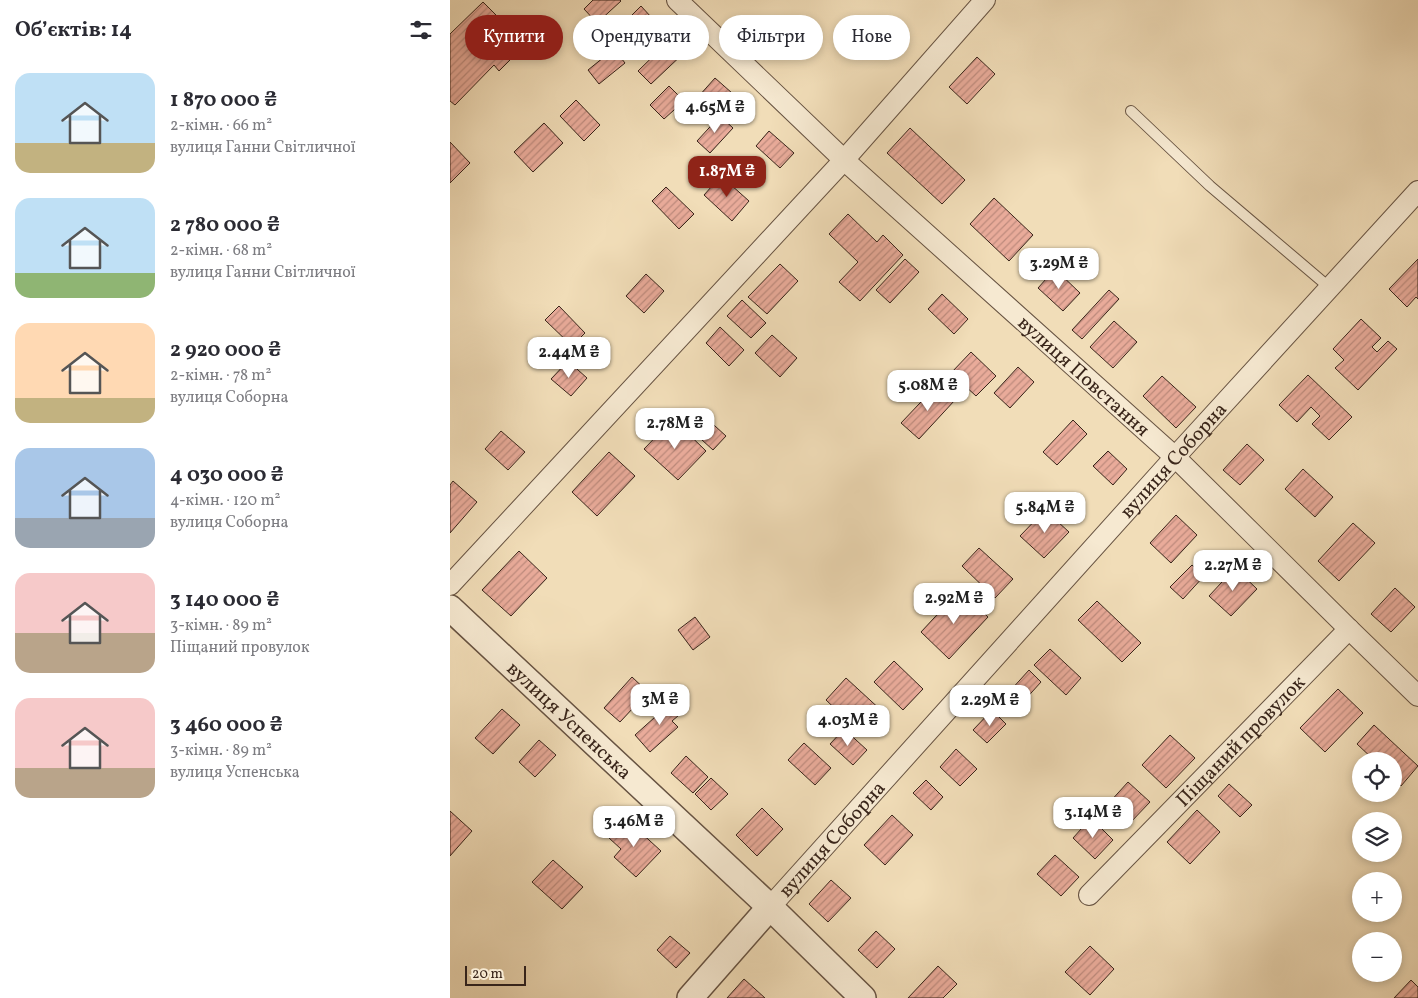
<!DOCTYPE html>
<html lang="uk">
<meta charset="utf-8">
<style>
:root{--surface:#fff;--page:#f2f2f3;--text:#2b2b33;--muted:#7c7c81;--accent:#8f2418}
body{margin:0;font-family:Vollkorn,serif;background:var(--page);color:var(--text);height:100vh;display:flex;flex-direction:column;font-size:19px;white-space:nowrap}
*{box-sizing:border-box;margin:0}
p{font-size:16px;color:var(--muted)}
.icon{flex:none;width:28px;height:28px;fill:none;stroke:currentColor;stroke-width:2;stroke-linecap:round;stroke-linejoin:round}
.map{position:relative;flex:1;overflow:hidden}
.side{display:flex;flex-direction:column;background:var(--surface);width:450px}
.side>*{flex:none}
.guide{position:absolute;left:15px;top:15px;width:475px;height:45px;display:flex;gap:10px}
.tools{position:absolute;left:902px;top:752px;display:grid;gap:10px}
.tools a{display:grid;place-items:center;width:50px;height:50px;border-radius:50%;background:var(--surface);box-shadow:0 2px 8px #0003;font-size:25px}
.scale{position:absolute;left:15px;bottom:12px;width:61px;box-sizing:border-box;padding-left:5px;border:2px solid #39251a;border-top:0;font-size:14px;line-height:18px;white-space:nowrap;color:#39251a;-webkit-text-stroke:4px #f6e9d1;paint-order:stroke}
.price{position:absolute;translate:-50% -42px;padding:0 11px;border-radius:10px;background:#fff;color:#222;font-size:16px;line-height:32px;filter:drop-shadow(0 1px 2px #0008)}
.price::after{content:'';position:absolute;left:50%;top:30px;width:15px;height:11px;margin-left:-8px;background:inherit;clip-path:polygon(0 0,100% 0,50% 100%)}
.price.on{background:var(--accent);color:#fff}
ul{padding:0;list-style:none}
li{display:flex;align-items:center;gap:15px;height:125px;padding:0 15px}
li span{display:grid;place-items:center;flex:none;width:140px;height:100px;border-radius:15px;color:#555}
li>.icon{margin-inline-start:auto}
span .icon{width:60px;height:60px;fill:#fffc;stroke-width:1}
li b{font-size:21px}
h2{display:flex;justify-content:space-between;align-items:center;height:60px;padding:0 15px;font-size:21px}
.pill{padding:0 18px;border-radius:22px;background:var(--surface);box-shadow:0 2px 8px #0003;font-size:18px;line-height:45px}
.pill.on{background:var(--accent);color:#fff}
main{display:flex;flex:1;min-height:0}
.map>svg:first-child{display:block}
</style>
<main>
<section class="side">
<h2>Об’єктів: 14<svg class="icon" aria-label="filters" viewBox="0 0 24 24"><path d="M4 7h16M4 17h16"/><circle cx="9" cy="7" r="2"/><circle cx="15" cy="17" r="2"/></svg></h2>
<ul>
<li><span style="background:linear-gradient(#bfe0f5 70%,#c2b280 0)"><svg class="icon" aria-label="home" viewBox="0 0 24 24"><path d="M3 11l9-7 9 7M6 9v11h12V9"/></svg></span><div><b>1 870 000 ₴</b><p>2-кімн. · 66 m²</p><p>вулиця Ганни Світличної</p></div></li>
<li><span style="background:linear-gradient(#bfe0f5 75%,#8fb573 0)"><svg class="icon" aria-label="home" viewBox="0 0 24 24"><path d="M3 11l9-7 9 7M6 9v11h12V9"/></svg></span><div><b>2 780 000 ₴</b><p>2-кімн. · 68 m²</p><p>вулиця Ганни Світличної</p></div></li>
<li><span style="background:linear-gradient(#ffd9b3 75%,#c2b280 0)"><svg class="icon" aria-label="home" viewBox="0 0 24 24"><path d="M3 11l9-7 9 7M6 9v11h12V9"/></svg></span><div><b>2 920 000 ₴</b><p>2-кімн. · 78 m²</p><p>вулиця Соборна</p></div></li>
<li><span style="background:linear-gradient(#a9c7e8 70%,#9aa5b1 0)"><svg class="icon" aria-label="home" viewBox="0 0 24 24"><path d="M3 11l9-7 9 7M6 9v11h12V9"/></svg></span><div><b>4 030 000 ₴</b><p>4-кімн. · 120 m²</p><p>вулиця Соборна</p></div></li>
<li><span style="background:linear-gradient(#f6c9c9 60%,#b9a48a 0)"><svg class="icon" aria-label="home" viewBox="0 0 24 24"><path d="M3 11l9-7 9 7M6 9v11h12V9"/></svg></span><div><b>3 140 000 ₴</b><p>3-кімн. · 89 m²</p><p>Піщаний провулок</p></div></li>
<li><span style="background:linear-gradient(#f6c9c9 70%,#b9a48a 0)"><svg class="icon" aria-label="home" viewBox="0 0 24 24"><path d="M3 11l9-7 9 7M6 9v11h12V9"/></svg></span><div><b>3 460 000 ₴</b><p>3-кімн. · 89 m²</p><p>вулиця Успенська</p></div></li>
</ul>
</section>
<div class="map">
<svg width="968" height="998" viewBox="0 0 968 998">
<defs>
<pattern id="building-hatch" width="6" height="6" patternUnits="userSpaceOnUse" patternTransform="scale(1.25)"><rect width="6" height="6" fill="#e9ab9a"/><path d="M-1 1l2-2M0 6l6-6M5 7l2-2" fill="none" stroke="#be8b7d"/></pattern>
</defs>
<rect width="100%" height="100%" fill="#f1ddb8"/>
<filter id="stains"><feTurbulence type="fractalNoise" baseFrequency=".004" numOctaves="4"/><feColorMatrix values="0 0 0 0 .2 0 0 0 0 .09 0 0 0 0 .02 0 0 0 .5 -.17"/></filter>
<radialGradient id="worn" r=".72"><stop offset=".6" stop-color="#630" stop-opacity="0"/><stop offset="1" stop-color="#630" stop-opacity=".3"/></radialGradient>
<path fill="url(#building-hatch)" stroke="#39251a" d="M143 0H170L171 1 147 23 134 9Z
M33 2 55 24 48 31 68 52 49 71 44 65 5 105 0 101V34Z
M191 6 212 29 188 52 167 30Z
M223 37 236 51 201 84 188 71Z
M164 49 175 63 149 84 138 70Z
M527 57 545 74 517 104 499 87Z
M265 78 282 93 265 112 248 97Z
M219 86 234 101 214 119 200 105Z
M126 100 150 125 134 141 110 116Z
M270 116 283 128 260 153 247 141Z
M94 123 113 143 83 172 64 152Z
M460 128 515 180 492 204 437 153Z
M319 131 344 153 330 168 306 146Z
M0 142 20 163 0 183Z
M271 176 299 201 282 221 254 195Z
M216 187 244 214 229 229 202 201Z
M544 198 583 235 559 261 520 224Z
M398 214 427 242 433 235 453 255 410 301 389 282 408 262 379 234Z
M455 259 469 272 440 303 426 290Z
M968 259V299L966 297 957 307 939 289Z
M330 264 348 281 317 314 298 297Z
M605 269 630 293 613 311 588 288Z
M196 274 214 291 194 313 176 296Z
M659 290 669 299 632 339 622 330Z
M492 294 518 319 504 334 478 309Z
M292 300 316 323 301 338 277 316Z
M109 306 135 333 122 346 95 320Z
M911 319 931 338 922 347 927 352 938 341 947 349 908 390 885 368 894 360 883 349Z
M664 321 687 342 663 368 640 347Z
M270 327 294 350 279 366 256 343Z
M322 335 347 358 330 377 305 353Z
M521 352 546 376 526 396 501 373Z
M118 361 137 378 121 396 101 379Z
M568 367 584 382 560 408 544 393Z
M858 375 902 417 879 440 862 424 870 416 861 407 847 422 829 405Z
M712 376 746 407 726 428 693 396Z
M488 384 505 400 469 439 451 423Z
M254 416 276 436 263 450 241 430Z
M223 419 256 451 228 480 194 449Z
M623 420 637 434 607 465 593 452Z
M51 431 75 452 58 470 35 449Z
M797 444 814 460 790 485 773 470Z
M658 451 677 469 663 485 643 466Z
M159 452 185 476 147 516 122 492Z
M853 469 883 497 865 517 835 489Z
M3 481 27 502 0 533V485Z
M595 510 619 532 594 558 570 536Z
M726 515 747 535 721 563 700 543Z
M903 523 925 543 889 581 868 561Z
M529 548 563 579 545 598 512 566Z
M69 551 97 578 61 616 32 590Z
M742 565 754 576 733 599 720 587Z
M785 568 807 589 781 616 759 596Z
M945 588 965 607 941 632 921 614Z
M510 590 538 617 499 659 471 632Z
M647 601 691 643 672 662 628 620Z
M245 617 260 637 243 650 228 630Z
M600 649 631 678 616 695 584 665Z
M444 661 473 689 453 710 424 682Z
M579 670 591 682 572 703 560 691Z
M182 677 198 692 170 722 154 708Z
M396 678 433 712 412 734 376 700Z
M888 689 913 713 875 752 850 728Z
M225 699 235 710 222 721 228 727 200 752 185 735Z
M52 709 70 725 43 754 25 738Z
M542 710 556 724 537 743 523 730Z
M924 725 968 766 951 786 944 779V761H925L907 744Z
M394 729 417 750 403 765 380 744Z
M720 735 745 758 716 788 692 765Z
M89 740 106 755 85 777 69 762Z
M354 743 381 768 365 785 338 760Z
M506 749 527 769 510 786 490 767Z
M236 756 258 777 243 793 221 773Z
M261 778 278 794 261 810 245 794Z
M476 780 493 797 481 810 463 793Z
M678 782 700 802 679 824 658 804Z
M779 784 802 805 790 817 768 796Z
M312 808 333 829 307 856 286 835Z
M747 810 770 832 740 864 717 842Z
M0 811 22 831 0 856Z
M442 815 463 835 435 865 414 845Z
M641 818 663 840 645 859 623 838Z
M176 819 211 851 186 877 164 857 171 849 159 838Z
M605 855 629 877 611 896 587 874Z
M103 860 133 887 112 909 82 882Z
M381 880 401 898 378 922 359 904Z
M426 931 445 949 427 968 408 950Z
M220 936 240 953 226 968 207 950Z
M640 946 664 969 640 995 615 972Z
M488 966 507 984 493 998H458Z
M294 979 315 998H277Z
M961 980 968 987V998H944Z"/>
<g fill="none" stroke-linecap="round" stroke-linejoin="round">
<g stroke="#675342" stroke-width="12">
<path id="service" d="M681 111 760 186 880 288"/>
</g>
<g stroke="#675342" stroke-width="22">
<g id="minor">
<path id="s1" d="M227 0 394 160 725 457 899 629 968 696"/>
<path d="M0 585 394 160 535 0"/>
<path id="s2" d="M639 895 899 629"/>
<path id="s3" d="M320 907 725 457 968 191"/>
</g>
</g>
<g stroke="#675342" stroke-width="28">
<g id="tertiary">
<path id="s4" d="M0 608 320 907 413 998"/>
<path d="M240 998 320 907"/>
</g>
</g>
<use href="#service" stroke="#f6e9d1" stroke-width="10"/>
<use href="#minor" stroke="#f6e9d1" stroke-width="20"/>
<use href="#tertiary" stroke="#f6e9d1" stroke-width="25"/>
</g>
<g text-anchor="middle" stroke-width="4" stroke-linejoin="round" paint-order="stroke">
<g font-size="20" fill="#39251a" stroke="#f6e9d1">
<text dy="7" stroke="none"><textPath href="#s1" startOffset="554">вулиця Повстання</textPath></text>
<text dy="7" stroke="none"><textPath href="#s3" startOffset="602">вулиця Соборна</textPath></text>
<text dy="7" stroke="none"><textPath href="#s4" startOffset="164">вулиця Успенська</textPath></text>
<text dy="7" stroke="none"><textPath href="#s2" startOffset="216">Піщаний провулок</textPath></text>
<text dy="7" stroke="none"><textPath href="#s3" startOffset="92">вулиця Соборна</textPath></text>
</g>
</g>
<rect width="100%" height="100%" filter="url(#stains)"/>
<rect width="100%" height="100%" fill="url(#worn)"/>
</svg>
<div class="tools">
<a><svg class="icon" aria-label="locate" viewBox="0 0 24 24"><circle cx="12" cy="12" r="6"/><path d="M12 2v4M12 18v4M2 12h4M18 12h4"/></svg></a>
<a><svg class="icon" aria-label="layers" viewBox="0 0 24 24"><path d="M12 4l9 5-9 5-9-5zM3 14l9 5 9-5"/></svg></a>
<a>+</a>
<a>−</a>
</div>
<div class="scale">20 m</div>
<b class="price" style="left:265px;top:134px">4.65M ₴</b>
<b class="price on" style="left:277px;top:198px">1.87M ₴</b>
<b class="price" style="left:609px;top:290px">3.29M ₴</b>
<b class="price" style="left:119px;top:379px">2.44M ₴</b>
<b class="price" style="left:478px;top:412px">5.08M ₴</b>
<b class="price" style="left:225px;top:450px">2.78M ₴</b>
<b class="price" style="left:595px;top:534px">5.84M ₴</b>
<b class="price" style="left:783px;top:592px">2.27M ₴</b>
<b class="price" style="left:504px;top:625px">2.92M ₴</b>
<b class="price" style="left:210px;top:726px">3M ₴</b>
<b class="price" style="left:540px;top:727px">2.29M ₴</b>
<b class="price" style="left:398px;top:747px">4.03M ₴</b>
<b class="price" style="left:643px;top:839px">3.14M ₴</b>
<b class="price" style="left:184px;top:848px">3.46M ₴</b>
<div class="guide">
<a class="pill on">Купити</a>
<a class="pill">Орендувати</a>
<a class="pill">Фільтри</a>
<a class="pill">Нове</a>
</div>
</div>
</main>
